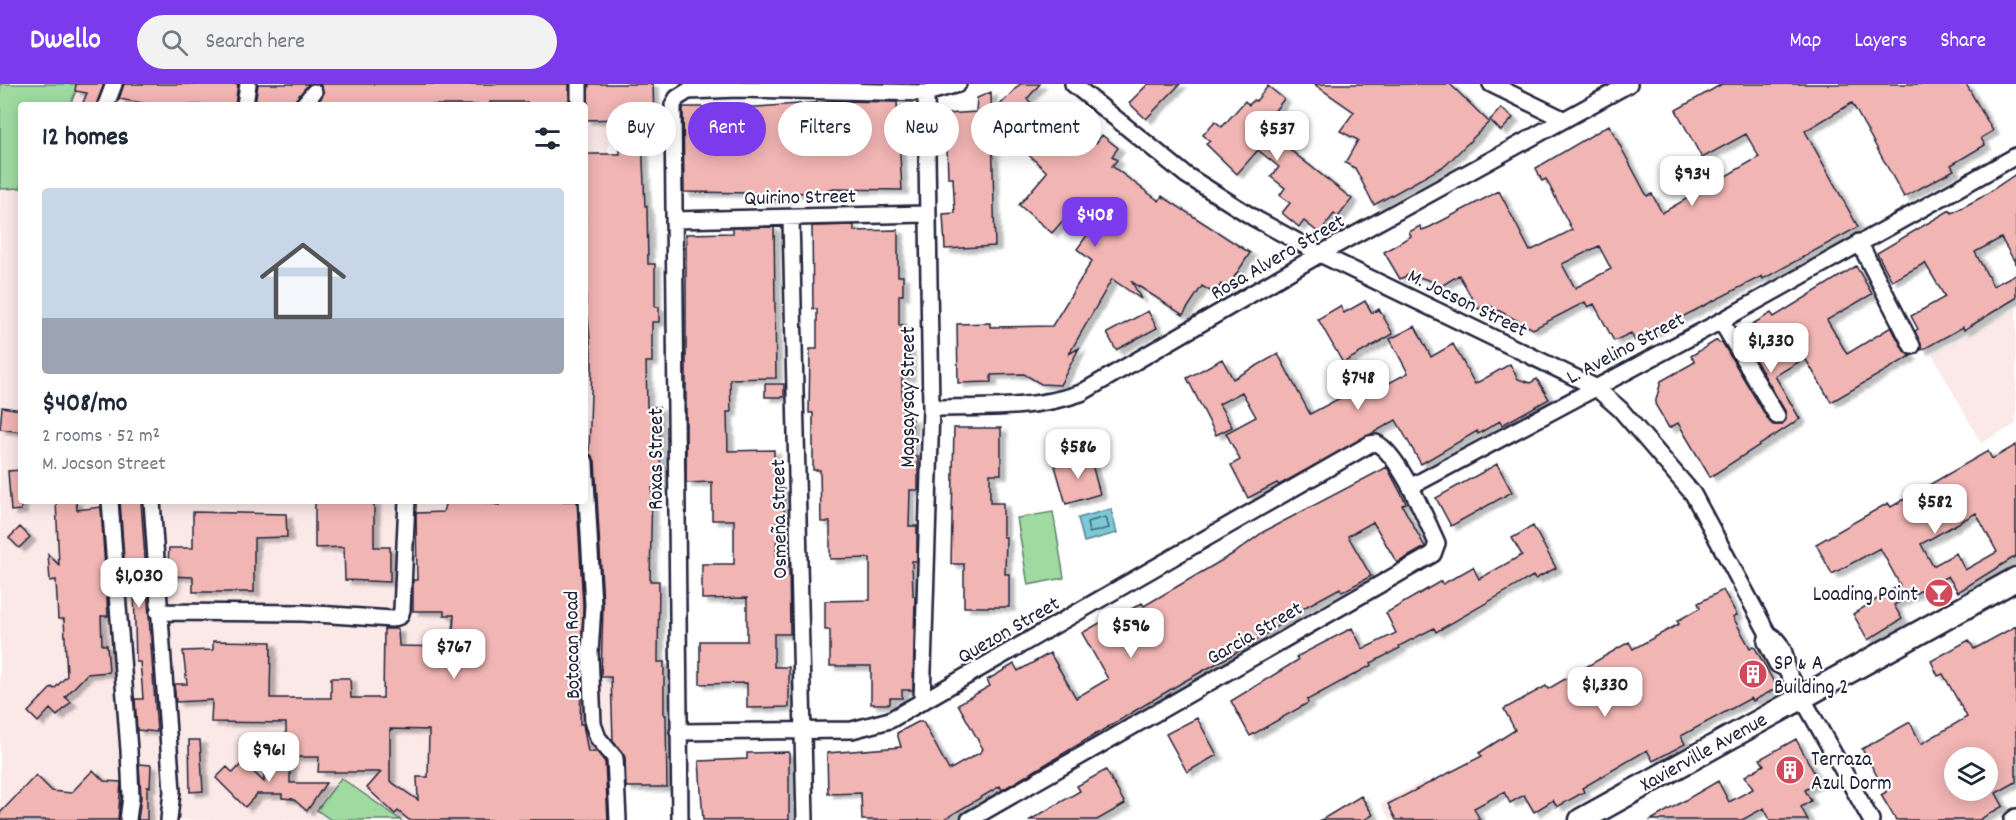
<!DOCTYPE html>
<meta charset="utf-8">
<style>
:root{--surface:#fff;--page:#f2f2f3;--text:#1f2937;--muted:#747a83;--line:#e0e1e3;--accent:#7c3aed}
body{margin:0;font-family:Dekko,sans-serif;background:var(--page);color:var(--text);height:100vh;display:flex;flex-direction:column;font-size:22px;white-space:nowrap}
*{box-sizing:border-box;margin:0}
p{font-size:20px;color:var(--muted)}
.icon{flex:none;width:33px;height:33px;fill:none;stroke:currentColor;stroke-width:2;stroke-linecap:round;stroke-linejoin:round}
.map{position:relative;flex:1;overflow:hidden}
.drawer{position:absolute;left:18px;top:18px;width:570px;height:402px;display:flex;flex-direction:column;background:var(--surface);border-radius:6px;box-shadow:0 3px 15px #0003}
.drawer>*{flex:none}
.hud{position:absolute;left:606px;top:18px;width:570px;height:54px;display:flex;gap:12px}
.tools{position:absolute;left:1944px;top:663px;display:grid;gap:12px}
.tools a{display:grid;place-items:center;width:54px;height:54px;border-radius:50%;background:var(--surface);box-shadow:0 3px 15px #0003;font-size:30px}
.price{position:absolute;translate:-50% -51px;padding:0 14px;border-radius:12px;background:#fff;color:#222;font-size:20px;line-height:39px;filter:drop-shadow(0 2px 3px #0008)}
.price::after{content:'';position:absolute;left:50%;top:36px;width:18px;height:14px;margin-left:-9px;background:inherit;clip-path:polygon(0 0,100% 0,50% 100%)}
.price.active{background:var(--accent);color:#fff}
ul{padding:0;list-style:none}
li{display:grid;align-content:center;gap:12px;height:318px;padding:0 24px}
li+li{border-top:2px solid var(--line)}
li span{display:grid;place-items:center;height:186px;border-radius:6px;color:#555}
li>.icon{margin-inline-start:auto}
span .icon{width:108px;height:108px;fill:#fffc;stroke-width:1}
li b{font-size:26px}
h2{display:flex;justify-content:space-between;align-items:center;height:72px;padding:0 24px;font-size:26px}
.pill{padding:0 21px;border-radius:27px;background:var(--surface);box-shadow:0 3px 15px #0003;font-size:21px;line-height:54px}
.pill.active{background:var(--accent);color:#fff}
header{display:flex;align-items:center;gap:36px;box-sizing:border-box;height:84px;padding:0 30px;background:var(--accent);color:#fff}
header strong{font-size:28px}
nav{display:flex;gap:33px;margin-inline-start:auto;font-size:21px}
.search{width:420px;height:54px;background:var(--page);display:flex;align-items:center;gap:15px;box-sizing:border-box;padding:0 21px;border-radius:33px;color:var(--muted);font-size:22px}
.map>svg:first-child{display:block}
</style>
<header>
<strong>Dwello</strong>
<div class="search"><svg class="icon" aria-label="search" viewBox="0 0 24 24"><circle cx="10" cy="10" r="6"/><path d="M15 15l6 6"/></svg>Search here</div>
<nav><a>Map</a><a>Layers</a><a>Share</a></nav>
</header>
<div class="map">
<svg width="2016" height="736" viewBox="0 0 2016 736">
<defs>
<filter id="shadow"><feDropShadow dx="6" dy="4" stdDeviation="1.5" flood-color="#0004"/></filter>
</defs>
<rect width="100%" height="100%" fill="#fff"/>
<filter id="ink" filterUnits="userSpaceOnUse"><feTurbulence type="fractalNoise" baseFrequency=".0167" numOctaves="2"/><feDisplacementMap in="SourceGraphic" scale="12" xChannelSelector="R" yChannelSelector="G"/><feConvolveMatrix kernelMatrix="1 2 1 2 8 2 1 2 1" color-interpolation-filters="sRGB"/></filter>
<g filter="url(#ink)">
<path fill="#fbe9e8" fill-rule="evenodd" d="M0 0H607L623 736H0ZM21 21H585V417H21Z
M2016 224V340L1981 359 1932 270Z
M1425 696 1446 736H1390L1381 720Z"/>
<path fill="#9fdba1" stroke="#607e6e" stroke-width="1.5" d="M0 0H79L70 21H21V104L0 105Z
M1053 428 1064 494 1028 501 1017 434Z
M341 694 401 736H331L317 726Z"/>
<path fill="#7ac9d5" stroke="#578697" stroke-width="1.5" d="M1111 425 1117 449 1084 458 1078 434Z"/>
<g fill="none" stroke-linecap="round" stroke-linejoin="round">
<path stroke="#456579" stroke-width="1.5" d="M1106 433 1109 444 1089 449 1087 438Z"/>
</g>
<path fill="#f1b5b3" stroke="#22223b" stroke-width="1.5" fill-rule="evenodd" filter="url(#shadow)" d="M76 0H104L96 21H82L87 9 75 7Z
M124 0H238L235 21H154L119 15Z
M258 0H309L293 21H255Z
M319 0H569V21H527V18H490V21H316L324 9Z
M589 0H653L654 35H642L643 78 645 122H647L648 180H655V223H659V238H652V278H646L647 323H659L661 404H652L650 497H659L658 578H664V631H666L667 703H626L625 673 613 657 611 593H601L603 521 595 377 589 369 592 279 588 233H586L585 70H620V35L585 36Z
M1020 0H1040L1027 15 1048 35 1054 29 1077 51 1081 47 1096 59 1102 51 1118 64 1112 72 1117 76 1112 82 1159 117 1162 112 1250 169 1227 204 1221 200 1215 210 1202 202 1183 231 1132 198 1141 215 1112 195 1069 270 1079 264 1060 301 1041 300 1024 290 991 291V298L958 299 957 240 990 239V243L1052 242 1092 177 1077 165 1088 150 1066 133 1052 149 1019 121 1047 88 1017 60 1026 51 997 24Z
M1148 0H1180L1146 35 1129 19Z
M1314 0H1450L1489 38 1446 81 1374 121 1355 84 1345 79 1358 56 1340 47 1354 28Z
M1722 0H1966L1993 47 1981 54 1985 61 1951 81 1954 86 1904 113 1852 19 1805 47 1858 143 1763 195 1762 192 1635 257 1631 249 1614 257 1594 220 1588 223 1585 218 1533 245 1487 220 1478 225 1459 191 1443 201 1410 190 1400 195 1384 168 1411 152 1409 148 1420 142 1422 146 1430 143 1499 107 1530 167 1572 146 1546 95 1542 97 1536 84 1609 41 1647 112 1652 110 1662 129 1759 73 1746 50 1702 74 1676 26ZM1599 162 1611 185 1575 204 1562 180Z
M1268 2 1284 15 1273 29 1275 31 1265 46 1352 115 1338 133 1334 130 1319 149 1304 137 1299 143 1282 129 1290 119 1280 111 1285 104 1271 93 1279 83 1258 66 1237 90 1206 60 1210 57 1203 51 1215 37 1222 43 1245 17 1249 21 1254 16 1256 17Z
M991 8 995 162 945 165 943 130 955 129 953 94H948L946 30 976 28 977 14Z
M841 17 897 18 902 106 828 105V108L788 109V115L757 116V109L684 108 683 23H756Z
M1501 24 1513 34 1501 47 1490 36Z
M2016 90V180L2001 154 1975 168 1993 202 2016 190V214L1964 246 1963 243 1922 266 1915 247 1918 245 1911 232 1945 213 1925 179 1892 197 1877 169 1950 126 1952 129 1980 114Z
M854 141V147L898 146V192H903V211H899V241H906V265H909V293H902V334H912V373H918V406H910L909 442H917V477H912L913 512H915L913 606H902V614H890V620H871V582H830V546H825V517L870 516V474L830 475V438H821L820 386H813V329H809L810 265H817V225H813L812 142Z
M774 143 776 294 730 295 731 328H727L728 367 774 366V405H784V435H777L776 479H789L790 550H774V583H789V623L747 624V599L700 600V557H747V514L702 515V480H734V436H712V398L686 399V150L733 149V144Z
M1856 182 1872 210 1827 236 1847 270 1891 243 1904 267 1911 272 1831 318 1805 274 1775 292 1800 335 1710 393 1678 339 1669 344 1655 320 1661 297 1695 278 1691 272 1717 256 1719 259 1722 258 1769 337 1773 341H1781L1786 336 1785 327 1739 248 1771 229 1774 233Z
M1365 217 1372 229 1379 225 1393 250 1343 279 1318 235 1340 222 1344 229Z
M1148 227 1157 244 1116 266 1107 249Z
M1415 242 1431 273 1453 260 1475 300 1510 280 1518 295 1530 299 1537 295 1549 315 1502 341 1500 337 1478 350 1477 347 1421 380 1396 336 1279 401 1277 399 1248 414 1231 381 1240 376 1226 349 1256 333 1242 308 1219 320 1232 343 1216 351 1187 294 1222 275 1233 295 1278 270 1310 330 1368 299 1372 308 1408 289 1390 255Z
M765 300H784V313H765Z
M2 323 21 326V348L0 345Z
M954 344H1001V390H990V419H1003V453H1006L1005 490H1009V523H964V480H951Z
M2016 361V472L1958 508 1948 492 1894 521 1902 535 1868 556 1853 530 1900 501 1880 464 1832 490 1816 460 1888 419 1891 423 1988 367 1992 375ZM1976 429 1997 468 1965 486 1956 469 1933 482 1921 460Z
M1090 373 1100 410 1066 420 1055 382Z
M1497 380 1512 408 1451 442 1436 414Z
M1387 383 1406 419 1402 421 1425 463 1397 479 1373 438 1348 452 1371 492 1342 508 1340 504 1307 522 1248 562 1183 598 1031 689 1002 706 1000 702 943 736H862L861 709 828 710 827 669 901 663 897 649 918 638H923L949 686 981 668 983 665 958 620 990 602 987 596 1014 580 1018 587 1050 569 1076 614 1108 595 1082 549 1112 532 1114 535 1142 519 1144 522 1236 468 1263 448Z
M21 386V426L11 427 8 387Z
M56 417H76L77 426 101 423 108 532H101L102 561H107L109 588 87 590 65 613 71 618 57 632 50 625 38 638 28 628 52 603 54 605 67 592 64 535H58L56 496 50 497 48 470 59 481Z
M120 417H141L157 648 137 646 135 615H143L142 600 140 578H136L134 503 126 504Z
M315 417H374V463H390V498L345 496 344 463 315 464Z
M446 417H478L499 421V417H577L583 521 580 640H583L588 668H597L605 678 608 736H409L398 727 395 730 367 704 381 688H318L319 673H286V639L211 638 212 616 176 618 174 600H187L183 567 213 566V557L271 558 270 614H331V594H350L351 614H383L384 545H398L399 562 452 563 454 531H444V527H413V496H417L416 429 443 428ZM390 645 429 646 428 693H417L418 716 390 697Z
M193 428 286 430 287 453 254 454V508H193V493L167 492 169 464H193Z
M1533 442 1556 484 1535 495 1533 492 1436 548 1434 544 1399 562 1400 564 1371 579 1372 581 1307 616 1308 619 1250 652 1231 617 1298 576 1296 573 1352 544 1363 565 1396 549 1386 529 1441 497 1443 500 1473 483 1479 495 1522 471 1512 454Z
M20 443 30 453 19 464 9 454Z
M1723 506 1737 531 1733 533 1750 564 1754 562 1777 604 1753 617 1751 614 1681 652 1685 660 1653 677 1647 666 1582 704 1584 708 1557 723 1553 716 1534 728 1524 711 1510 719 1504 708 1474 724 1480 736H1396L1388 720 1482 672 1479 669 1515 646 1504 625 1546 602 1548 605 1629 558 1633 565 1679 540 1677 537 1700 524 1698 519Z
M2016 542V698L1996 709 2003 722 1979 736H1896L1881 711 1886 708 1862 665 1910 638 1921 660 1967 633 1943 590 1938 592 1931 577 1969 556 1974 565ZM1954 674H1988V706H1954Z
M1197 634 1217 671 1187 688 1166 650Z
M1796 655 1819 698 1805 706 1811 717 1801 723 1808 736H1770L1764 724 1742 736H1651L1718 697 1729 718 1753 705 1745 692 1764 681 1760 675Z
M189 656H200L203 707 190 708Z
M789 668V736H703L699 677 747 675V669Z
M264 673H290V699H326L307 727 293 715 282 714V710H257L245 723 216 694 227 683 233 689 243 678 264 698Z
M139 680 151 681 150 703H147V736H138L141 713Z
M93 686 104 697 121 698 118 736H0V729L36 691 52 707 71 709Z
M1106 686 1125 720 1097 736H1030L1080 707 1077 702Z
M1361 712 1373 731 1364 736H1321Z"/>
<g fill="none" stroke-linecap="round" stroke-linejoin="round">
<g stroke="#22223b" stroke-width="20">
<path id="street" d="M579 0V21
M1073 0 1186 91 1254 134 1320 170 1595 303 1620 325 1693 410 1768 550C1781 556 1787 571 1786 585L1871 736
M1491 0 1563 35
M106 21 114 0
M245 21 248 0
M303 21 314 8
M791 134 805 736
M674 136 926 130
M1859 158 1912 262
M1721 237 1777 332
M931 324C982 323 1032 326 1081 309L1320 170 1629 0
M585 378 593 521 590 569 593 640 598 654 615 674 618 736
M1410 403 1721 237 2016 72
M110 417 129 666 131 713 128 736
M152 417 172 707 169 736
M158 528 302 529 392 535 400 532 402 526 407 417
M1768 550 1766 558 1777 580 1786 585
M922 618 931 324 926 9
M678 648 852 646 890 636 1370 360 1376 359C1399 370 1426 435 1437 459L1433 470 969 736
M680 736 673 21 677 14 688 7 738 5 926 9 958 0
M2012 736 2016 733"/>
</g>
<g stroke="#22223b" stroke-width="27">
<path id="secondary" d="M1581 736 2016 495"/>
</g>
<use href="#street" stroke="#fff" stroke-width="15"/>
<use href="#secondary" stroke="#fff" stroke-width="22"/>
</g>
</g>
<defs>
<g id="bar-disc" transform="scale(1.5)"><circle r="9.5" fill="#d1495b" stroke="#fff"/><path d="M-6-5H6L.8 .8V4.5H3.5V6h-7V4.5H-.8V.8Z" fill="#fff"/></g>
<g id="building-disc" transform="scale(1.5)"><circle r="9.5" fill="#d1495b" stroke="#fff"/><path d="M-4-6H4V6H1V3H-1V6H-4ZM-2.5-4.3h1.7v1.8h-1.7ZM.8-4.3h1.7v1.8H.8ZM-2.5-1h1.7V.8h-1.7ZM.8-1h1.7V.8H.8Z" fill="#fff"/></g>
</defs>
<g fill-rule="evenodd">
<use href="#bar-disc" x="1939" y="509"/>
<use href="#building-disc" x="1753" y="590"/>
<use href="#building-disc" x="1790" y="686"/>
</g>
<g text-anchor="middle" stroke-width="4.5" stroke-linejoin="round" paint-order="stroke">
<g font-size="21" fill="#22223b" stroke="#fff">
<text transform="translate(800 112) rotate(-1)" y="7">Quirino Street</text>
<text transform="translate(1277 172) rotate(-30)" y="7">Rosa Alvero Street</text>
<text transform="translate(1468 218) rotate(26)" y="7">M. Jocson Street</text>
<text transform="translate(1625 263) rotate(-28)" y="7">L. Avelino Street</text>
<text transform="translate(907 313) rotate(-90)" y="7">Magsaysay Street</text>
<text transform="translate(655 375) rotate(-90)" y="7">Roxas Street</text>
<text transform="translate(778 435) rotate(-91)" y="7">Osmeña Street</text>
<text transform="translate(1008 545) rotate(-30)" y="7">Quezon Street</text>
<text transform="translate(1254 548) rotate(-30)" y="7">Garcia Street</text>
<text transform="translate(571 561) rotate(-91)" y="7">Botocan Road</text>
<text transform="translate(1703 667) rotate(-29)" y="7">Xavierville Avenue</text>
</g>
<g font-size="21" fill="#22223b" stroke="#fff" text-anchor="start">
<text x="1918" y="516" text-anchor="end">Loading Point</text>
<text x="1774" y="585">SP &amp; A<tspan x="1774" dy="24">Building 2</tspan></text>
<text x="1811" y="681">Terraza<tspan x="1811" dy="24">Azul Dorm</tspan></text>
</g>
</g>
</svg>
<div class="tools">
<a><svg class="icon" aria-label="layers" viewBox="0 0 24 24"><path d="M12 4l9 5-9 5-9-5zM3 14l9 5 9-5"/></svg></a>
</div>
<b class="price" style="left:1277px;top:78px">$537</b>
<b class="price" style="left:1692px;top:123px">$934</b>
<b class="price active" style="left:1095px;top:164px">$408</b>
<b class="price" style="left:1771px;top:290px">$1,330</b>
<b class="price" style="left:1358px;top:327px">$748</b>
<b class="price" style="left:1078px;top:396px">$586</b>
<b class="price" style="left:1935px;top:451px">$582</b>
<b class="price" style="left:139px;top:525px">$1,030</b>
<b class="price" style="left:1131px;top:575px">$596</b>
<b class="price" style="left:454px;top:596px">$767</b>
<b class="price" style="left:1605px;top:634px">$1,330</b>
<b class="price" style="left:269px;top:699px">$961</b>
<div class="hud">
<a class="pill">Buy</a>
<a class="pill active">Rent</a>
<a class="pill">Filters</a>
<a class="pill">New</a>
<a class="pill">Apartment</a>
</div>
<section class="drawer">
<h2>12 homes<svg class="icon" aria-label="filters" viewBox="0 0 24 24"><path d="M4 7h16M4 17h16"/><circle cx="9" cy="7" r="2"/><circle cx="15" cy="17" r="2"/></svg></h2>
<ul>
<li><span style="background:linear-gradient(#c9d6e8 70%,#9aa5b1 0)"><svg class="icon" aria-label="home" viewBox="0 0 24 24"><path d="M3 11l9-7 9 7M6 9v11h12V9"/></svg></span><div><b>$408/mo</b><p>2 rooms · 52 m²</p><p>M. Jocson Street</p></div></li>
</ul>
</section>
</div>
